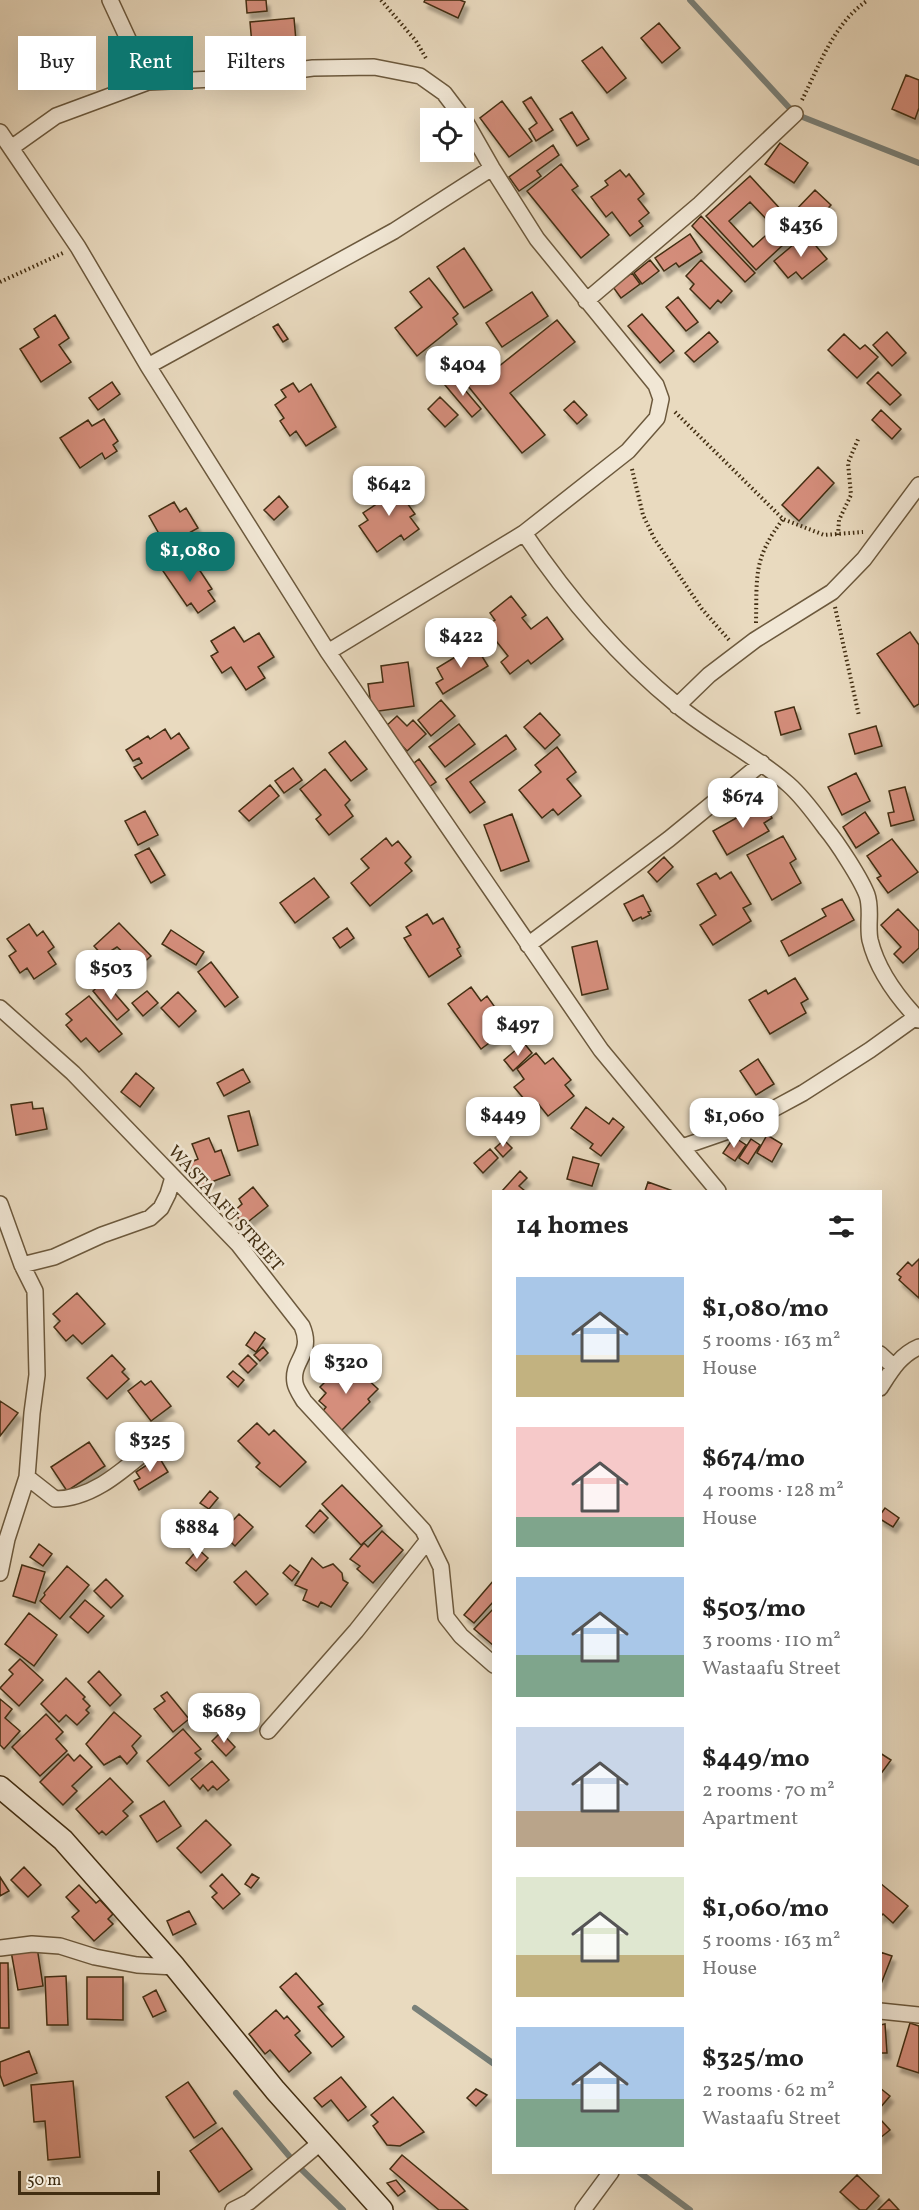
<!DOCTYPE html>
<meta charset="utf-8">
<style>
:root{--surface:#fff;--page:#f6f6f6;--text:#222;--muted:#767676;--accent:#0f766e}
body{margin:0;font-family:Vollkorn,serif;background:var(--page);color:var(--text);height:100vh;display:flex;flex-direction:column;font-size:22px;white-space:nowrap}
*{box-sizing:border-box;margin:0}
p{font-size:20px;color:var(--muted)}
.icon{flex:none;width:33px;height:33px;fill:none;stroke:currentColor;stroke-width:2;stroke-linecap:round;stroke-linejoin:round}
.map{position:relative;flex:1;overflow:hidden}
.drawer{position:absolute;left:492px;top:1190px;width:390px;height:984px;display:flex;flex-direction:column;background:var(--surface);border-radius:0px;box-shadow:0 6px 24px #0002}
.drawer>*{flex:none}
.guide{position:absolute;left:18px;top:36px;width:384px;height:54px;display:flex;gap:12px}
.fabs{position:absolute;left:420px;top:108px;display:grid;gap:12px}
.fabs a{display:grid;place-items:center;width:54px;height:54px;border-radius:0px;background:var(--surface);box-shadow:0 6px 24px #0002;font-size:30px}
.scale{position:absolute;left:18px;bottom:15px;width:142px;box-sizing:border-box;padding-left:6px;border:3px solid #422e12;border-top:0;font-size:16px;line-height:21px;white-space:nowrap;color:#422e12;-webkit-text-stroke:4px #f1e7d5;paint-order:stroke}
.price{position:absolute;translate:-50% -51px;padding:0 14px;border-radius:12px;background:#fff;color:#222;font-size:20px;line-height:39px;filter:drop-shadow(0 2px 3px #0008)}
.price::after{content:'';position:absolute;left:50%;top:36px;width:18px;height:14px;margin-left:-9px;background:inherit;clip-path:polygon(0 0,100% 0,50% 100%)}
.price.selected{background:var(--accent);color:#fff}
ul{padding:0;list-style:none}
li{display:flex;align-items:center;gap:18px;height:150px;padding:0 24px}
li span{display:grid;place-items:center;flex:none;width:168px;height:120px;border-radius:0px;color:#555}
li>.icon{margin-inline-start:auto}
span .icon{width:72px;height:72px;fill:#fffc;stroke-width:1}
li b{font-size:26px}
h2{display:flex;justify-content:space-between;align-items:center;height:72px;padding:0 24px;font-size:26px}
.pill{padding:0 21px;border-radius:0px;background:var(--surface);box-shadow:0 6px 24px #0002;font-size:21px;line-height:54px}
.pill.selected{background:var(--accent);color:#fff}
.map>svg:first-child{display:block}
</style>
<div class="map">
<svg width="919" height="2210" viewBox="0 0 919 2210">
<defs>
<filter id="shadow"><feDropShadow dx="3.5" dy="6" stdDeviation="1.5" flood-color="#0004"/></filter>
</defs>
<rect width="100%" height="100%" fill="#e9dabf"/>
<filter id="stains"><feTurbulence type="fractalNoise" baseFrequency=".00333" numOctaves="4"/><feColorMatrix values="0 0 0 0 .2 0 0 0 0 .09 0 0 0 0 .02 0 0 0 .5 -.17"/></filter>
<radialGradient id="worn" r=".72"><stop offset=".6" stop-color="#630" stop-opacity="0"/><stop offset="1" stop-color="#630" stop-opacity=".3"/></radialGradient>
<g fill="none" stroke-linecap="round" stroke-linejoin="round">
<path stroke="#798079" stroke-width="6" d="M690 0 795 114 919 163
M415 2008 494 2064
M236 2093 295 2163 343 2210
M639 2172 690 2210"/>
</g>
<path fill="#d58e7b" stroke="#422e12" stroke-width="1.5" filter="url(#shadow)" d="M246 0H266L267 11 247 13Z
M425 0H460L465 2 458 18 424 2Z
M294 18 296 41 252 45 250 22Z
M659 23 680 48 662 63 641 38Z
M602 47 626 78 607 93 582 61Z
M906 75 919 80V108L915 119 892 109Z
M531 97 553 130 536 141 529 129 537 123 523 102Z
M502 101 532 141 509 157 480 118Z
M572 112 589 139 577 146 560 119Z
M780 143 808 163 794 183 765 164Z
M553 145 559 155 537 171 541 176 519 191 509 177Z
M561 164 578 186 572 190 609 235 581 258 527 191Z
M620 170 626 177 629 174 644 194 638 199 649 213 639 221 643 226 630 236 612 212 606 217 591 197 608 185 605 181Z
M750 176 783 212 770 223 750 202 729 221 753 247 785 218 797 232 756 270 706 216Z
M815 190 831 205 809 228 793 213Z
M701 216 755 273 745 282 692 226Z
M690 234 702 252 679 267 676 263 664 271 655 258Z
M806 234 827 259 802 279 796 272 788 278 774 261Z
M464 248 492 290 464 308 437 267Z
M650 260 659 271 642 284 634 273Z
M701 260 732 291 721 303 718 300 710 309 690 289 694 284 686 276Z
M632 273 640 284 621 298 613 287Z
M429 278 458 314 453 318 457 324 417 356 395 328 422 307 410 292Z
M532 292 548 316 502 347 486 323Z
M678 297 698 322 686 331 666 307Z
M642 314 674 351 660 363 628 326Z
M55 315 69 338 59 345 71 362 41 382 20 349 39 337 34 329Z
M557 320 575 342 510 393 545 435 522 453 464 381 486 363 493 371Z
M278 324 288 339 283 342 273 327Z
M709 332 718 342 694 362 685 353Z
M887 332 906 353 892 366 873 345Z
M844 334 860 349 865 345 878 357 857 378 828 350Z
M878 372 901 395 890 405 867 383Z
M454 377 481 409 472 417 445 385Z
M112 382 120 394 98 410 89 398Z
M293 383 299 392 311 384 336 427 306 446 296 431 290 436 280 421 284 418 275 405 286 397 281 390Z
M440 397 458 415 445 427 428 409Z
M574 401 587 415 577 424 564 410Z
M881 410 901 429 892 439 872 420Z
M104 419 118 441 113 445 117 451 105 459 102 453 80 468 60 438 88 420 92 426Z
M818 467 834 483 799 521 782 505Z
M398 480 412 499 407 503 415 514 410 517 419 529 404 540 401 535 377 552 359 526 368 520 363 513 375 505 371 499Z
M279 496 288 507 274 520 264 510Z
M174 502 180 512 186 508 198 528 166 546 149 516Z
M189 554 212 589 208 591 215 601 198 613 191 603 187 606 163 571Z
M511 596 526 615 522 618 531 629 547 617 563 639 531 664 528 660 510 674 501 662 508 656 485 627 495 620 490 613Z
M234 627 244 642 259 633 274 657 258 667 265 678 246 690 231 667 222 673 211 656 218 652 211 641Z
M910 632 919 645V704L914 707 877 654Z
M475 645 488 666 443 694 436 683 443 679 437 668Z
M408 662 414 706 372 712 368 684 383 682 381 666Z
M441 700 455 716 431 736 418 720Z
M794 707 801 729 781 735 775 712Z
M540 713 560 735 545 749 524 727Z
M397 716 407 726 413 720 426 734 407 751 385 727Z
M459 724 475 744 445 767 429 747Z
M876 726 882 746 855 754 849 734Z
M165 729 171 739 179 733 189 748 142 779 134 767 142 763 139 758 133 761 126 750 148 736 150 739Z
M506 735 516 749 470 782 485 802 470 813 446 779Z
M345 741 367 769 351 781 329 753Z
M557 747 576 772 567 779 581 796 558 815 553 809 542 818 519 790 541 772 535 765Z
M419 759 436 782 426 789 409 767Z
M293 768 302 780 284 793 275 781Z
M325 769 350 800 345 805 353 816 329 835 316 819 321 815 300 789Z
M856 773 870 801 842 815 828 787Z
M270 785 279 796 249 821 239 811Z
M905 787 914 820 891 826 888 813 894 812 889 791Z
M763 803 772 818 764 823 769 831 727 855 713 831Z
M145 811 158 835 138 845 125 821Z
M865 812 879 833 856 848 843 827Z
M512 814 529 861 501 871 484 825Z
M783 836 796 859 790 863 801 883 772 900 747 855Z
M386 838 392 846 398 841 411 857 405 863 412 871 370 906 351 883 369 868 361 859Z
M892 839 918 872 888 893 877 878 881 876 867 856Z
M149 848 165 875 151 883 135 855Z
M664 857 673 867 657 882 648 872Z
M731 872 751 904 743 908 751 921 713 945 700 925 716 915 697 884 716 873 720 879Z
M314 878 329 897 295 923 280 903Z
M643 895 651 911 648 912 650 915 642 919 641 917 633 921 624 904Z
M842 899 854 920 789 956 781 941 826 916 822 909Z
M898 909 919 931V948L903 963 894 954 901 947 881 925Z
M427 914 433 924 443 918 460 947 457 949 461 956 429 977 404 938 411 935 406 927Z
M119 923 151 956 139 967 117 947 103 956 94 946Z
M29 924 37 936 43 931 54 947 48 952 56 964 34 979 27 968 20 973 9 956 16 951 7 939Z
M347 928 354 938 340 948 333 938Z
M171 930 204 952 196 965 162 944Z
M597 941 608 989 582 995 572 947Z
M211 962 238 997 225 1007 198 972Z
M795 978 808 999 801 1003 806 1013 770 1034 749 1000 766 990 768 994Z
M104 981 129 1010 117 1020 93 991Z
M471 987 481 1001 487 996 499 1013 493 1017 504 1032 481 1049 448 1004Z
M147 991 158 1003 143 1016 132 1003Z
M178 992 196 1011 179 1027 161 1008Z
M89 996 122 1034 99 1052 86 1038 81 1042 66 1025 72 1020 66 1014Z
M524 1043 532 1053 513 1071 504 1060Z
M536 1053 545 1064 553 1058 571 1080 565 1085 574 1096 548 1116 536 1101 530 1106 514 1087 524 1079 517 1069Z
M758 1059 774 1084 756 1095 740 1071Z
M243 1069 250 1082 224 1096 217 1083Z
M136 1073 154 1088 140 1107 121 1092Z
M32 1102 33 1109 43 1108 47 1129 16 1135 11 1105Z
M586 1107 609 1124 613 1118 624 1127 601 1156 590 1148 593 1144 571 1128Z
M249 1111 258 1145 238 1151 228 1116Z
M767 1135 782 1144 772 1162 757 1153Z
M734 1137 746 1145 735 1161 723 1153Z
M209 1138 215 1152 221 1150 230 1175 198 1187 189 1163 198 1159 192 1144Z
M751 1139 760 1145 748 1164 739 1158Z
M504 1140 512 1148 503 1157 495 1148Z
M490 1149 498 1158 483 1173 474 1163Z
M573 1157 599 1164 592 1186 567 1179Z
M520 1171 527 1178 519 1186 525 1191H502Z
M648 1182 673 1191H645Z
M253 1187 268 1206 244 1225 233 1212 242 1204 239 1199Z
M919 1259V1298L899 1280 901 1277 897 1274 908 1262 912 1266Z
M77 1293 105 1324 82 1344 73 1335 66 1341 54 1327 60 1321 53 1314Z
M255 1332 265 1339 256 1352 246 1345Z
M263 1347 268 1353 260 1361 254 1355Z
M112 1355 125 1369 122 1372 129 1379 107 1399 87 1378Z
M248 1355 257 1364 248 1373 239 1364Z
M347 1360 378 1389 368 1399 370 1402 341 1431 322 1412 326 1407 319 1401 326 1393 320 1387Z
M233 1371 244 1380 238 1387 227 1377Z
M141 1381 145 1385 151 1381 171 1406 151 1421 128 1391Z
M0 1401 18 1413 0 1436Z
M257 1423 269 1435 274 1430 306 1462 280 1487 256 1467 260 1463 238 1441Z
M89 1442 105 1466 67 1491 51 1467Z
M159 1457 168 1472 139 1490 134 1481 140 1478 136 1472Z
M342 1485 382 1526 361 1545 322 1504Z
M210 1491 218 1498 209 1509 200 1503Z
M885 1508 899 1518 893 1527 880 1519V1515Z
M320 1510 328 1518 314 1533 306 1526Z
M239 1514 253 1527 235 1546 221 1533Z
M382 1531 403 1550 373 1583 357 1569 360 1566 350 1559 364 1543 368 1547Z
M39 1544 52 1554 43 1566 30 1557Z
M198 1549 208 1558 196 1571 186 1563Z
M312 1558 323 1568 333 1564 342 1573 343 1580 348 1583 331 1607 321 1602 318 1607 303 1600 307 1590 295 1585Z
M22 1565 45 1572 35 1603 13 1596Z
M290 1565 299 1572 292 1581 283 1573Z
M67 1566 89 1585 60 1619 40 1601 45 1595 44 1593Z
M246 1571 268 1594 256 1605 234 1582Z
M106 1579 123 1596 111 1608 94 1591Z
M494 1580V1601L474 1623 464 1615Z
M85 1600 104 1616 88 1633 70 1617Z
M494 1608V1646L474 1629Z
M29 1613 57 1635 34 1666 5 1644Z
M20 1659 43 1680 19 1706 0 1688 13 1674 9 1670Z
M99 1671 121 1695 110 1706 88 1682Z
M66 1678 85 1697 83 1699 90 1706 86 1710 89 1713 77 1725 66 1715 59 1722 41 1704Z
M167 1692 189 1719 173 1732 154 1709 165 1701 161 1696Z
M0 1699 12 1709 5 1718 20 1731 4 1749 0 1745Z
M114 1712 141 1736 132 1746 137 1753 127 1764 120 1756 104 1765 86 1744Z
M46 1714 63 1732 56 1739 67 1751 40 1776 12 1747Z
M183 1729 201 1749 195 1753 201 1759 169 1786 147 1761Z
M221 1732 235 1747 226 1756 212 1741Z
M880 1753 891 1760 880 1775Z
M68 1754 74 1761 80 1755 92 1767 72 1786 77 1791 63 1805 40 1782Z
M212 1761 229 1780 217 1790 213 1786 208 1791 203 1785 200 1789 191 1779Z
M110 1778 133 1802 123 1811 128 1816 106 1835 102 1831 99 1834 76 1809Z
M164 1801 181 1826 157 1842 140 1816Z
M206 1820 231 1845 201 1873 177 1848Z
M24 1867 41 1885 28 1897 11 1880Z
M222 1874 240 1894 223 1909 212 1897 217 1893 210 1886Z
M252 1874 259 1878 251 1888 245 1884Z
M0 1877 9 1891 0 1896Z
M880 1883 908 1906 893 1923 883 1914 880 1917Z
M79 1885 96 1903 100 1900 113 1914 108 1919 113 1924 94 1941 72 1917 79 1911 66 1897Z
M189 1911 196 1924 173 1935 167 1921Z
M37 1947 43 1986 18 1990 11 1951Z
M880 1952 892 1956 881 1984H880Z
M0 1963H8L9 2028H0Z
M296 1973 323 2004 318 2007 344 2037 332 2047 280 1987Z
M66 1976 68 2025H47L45 1977Z
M87 1977H123V2020L87 2019Z
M156 1990 166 2011 153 2017 143 1997Z
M276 2010 284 2019 287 2016 300 2031 295 2035 311 2053 289 2072 270 2050 265 2054 249 2034Z
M910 2023 919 2026V2073L897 2066Z
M885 2024 887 2053H880V2025Z
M29 2051 37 2073 4 2086 0 2075V2062Z
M341 2077 366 2107 348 2121 331 2100 322 2107 314 2098Z
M73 2081 80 2157 48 2160 45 2121 34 2122 31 2085Z
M188 2082 216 2123 194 2138 166 2097Z
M880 2088 890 2096 880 2108Z
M476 2089 487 2095 476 2106 467 2098Z
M393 2097 424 2132 400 2146 387 2145 373 2126 378 2122 371 2115Z
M880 2119 890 2130 880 2138Z
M222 2128 252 2169 219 2192 190 2151Z
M402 2155 468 2210H439L390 2169Z
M857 2175 879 2196 866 2210H860L840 2192Z
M396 2180 405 2191 398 2196 387 2183Z
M889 2199 899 2210H878Z"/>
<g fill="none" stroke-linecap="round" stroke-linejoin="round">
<g stroke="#6c593d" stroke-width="18">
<path id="street" d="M110 0 148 82
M0 132 78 247 148 366 328 652 601 1050 718 1191
M11 148 56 116 148 82 236 78 313 68 374 67 420 76 444 93 463 118
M586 301 700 204 795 114
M148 366 394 231 492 168
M524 533C567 597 617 656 677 705 712 734 753 754 788 784 802 796 815 814 826 829 837 842 861 879 867 895 872 909 867 925 870 940 877 969 898 998 919 1020
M328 652 524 533 628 451 657 418 661 399 656 385 537 239 492 168 464 119
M677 706 709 675 755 640 832 592 864 559 919 485
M528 945 669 839 762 763
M0 1008 73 1073 238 1244 302 1326C314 1354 291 1360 295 1383 296 1389 301 1396 304 1401L423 1530 441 1567 446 1617 461 1636 494 1665
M682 1147 740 1127 803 1093 870 1050 916 1017
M0 1204 22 1265 35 1291 37 1375 32 1413 27 1477 7 1539 0 1573
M22 1265 54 1257 102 1235 150 1218 161 1208 168 1194 173 1177
M880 1354 894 1367
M880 1388C891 1371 900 1355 919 1347
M27 1477 55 1499C97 1499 130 1463 162 1438
M268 1731 356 1631 428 1540
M0 1948 32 1944 60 1946 95 1957 137 1965 175 1967
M880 2011 919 2015
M233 2210 249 2202 320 2143
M583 2210 611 2172"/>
</g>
<g stroke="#422e12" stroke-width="24">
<path id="secondary" d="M0 1787 63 1840 175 1967 275 2090 382 2210"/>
</g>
<path stroke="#422e12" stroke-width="4" stroke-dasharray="1.5 3" stroke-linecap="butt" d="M381 0 416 41 427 60
M802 100C820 64 834 23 868 0
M0 282 63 253
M675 412 783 519 824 535 863 532
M632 469 643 515 654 538 702 609 729 640
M838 535 839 520 851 495 848 463 859 437
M835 607 859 716
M756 623C757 575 753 559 783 519"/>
<use href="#street" stroke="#f1e7d5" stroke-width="15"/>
<use href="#secondary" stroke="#f1e7d5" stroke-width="21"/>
</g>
<g text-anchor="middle" stroke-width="5" stroke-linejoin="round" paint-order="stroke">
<g font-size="18" fill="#422e12" stroke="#f1e7d5">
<text transform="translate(226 1208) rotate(48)" y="6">WASTAAFU STREET</text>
</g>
</g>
<rect width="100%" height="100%" filter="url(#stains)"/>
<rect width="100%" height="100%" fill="url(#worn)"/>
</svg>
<div class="fabs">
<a><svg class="icon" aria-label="locate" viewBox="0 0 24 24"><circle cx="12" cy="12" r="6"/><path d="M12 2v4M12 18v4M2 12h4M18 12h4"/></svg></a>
</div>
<div class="scale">50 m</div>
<b class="price" style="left:801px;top:258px">$436</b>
<b class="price" style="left:463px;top:397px">$404</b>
<b class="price" style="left:389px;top:517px">$642</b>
<b class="price selected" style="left:190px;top:583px">$1,080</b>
<b class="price" style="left:461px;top:669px">$422</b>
<b class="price" style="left:743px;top:829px">$674</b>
<b class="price" style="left:111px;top:1001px">$503</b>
<b class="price" style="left:518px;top:1057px">$497</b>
<b class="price" style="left:503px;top:1148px">$449</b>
<b class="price" style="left:734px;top:1149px">$1,060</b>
<b class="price" style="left:346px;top:1395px">$320</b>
<b class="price" style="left:150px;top:1473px">$325</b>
<b class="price" style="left:197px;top:1560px">$884</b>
<b class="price" style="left:224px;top:1744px">$689</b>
<div class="guide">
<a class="pill">Buy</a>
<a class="pill selected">Rent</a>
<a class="pill">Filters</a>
</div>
<section class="drawer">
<h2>14 homes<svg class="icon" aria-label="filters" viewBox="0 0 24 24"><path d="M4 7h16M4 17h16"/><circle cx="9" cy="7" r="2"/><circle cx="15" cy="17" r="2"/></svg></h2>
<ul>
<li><span style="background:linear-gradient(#a9c7e8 65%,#c2b280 0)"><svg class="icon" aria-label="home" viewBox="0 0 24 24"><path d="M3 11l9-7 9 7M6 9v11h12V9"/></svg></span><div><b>$1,080/mo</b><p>5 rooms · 163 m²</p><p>House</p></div></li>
<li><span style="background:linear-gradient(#f6c9c9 75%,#7fa58c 0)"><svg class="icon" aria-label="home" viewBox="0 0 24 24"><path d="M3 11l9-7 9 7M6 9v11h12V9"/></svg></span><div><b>$674/mo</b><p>4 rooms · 128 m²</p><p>House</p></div></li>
<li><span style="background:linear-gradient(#a9c7e8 65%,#7fa58c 0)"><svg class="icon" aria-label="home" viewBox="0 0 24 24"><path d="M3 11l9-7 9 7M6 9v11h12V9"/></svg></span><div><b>$503/mo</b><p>3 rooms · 110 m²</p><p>Wastaafu Street</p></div></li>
<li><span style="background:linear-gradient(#c9d6e8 70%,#b9a48a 0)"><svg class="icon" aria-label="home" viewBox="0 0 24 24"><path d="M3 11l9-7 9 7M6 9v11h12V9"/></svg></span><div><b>$449/mo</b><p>2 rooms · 70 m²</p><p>Apartment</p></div></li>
<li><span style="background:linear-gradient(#dfe7d0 65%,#c2b280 0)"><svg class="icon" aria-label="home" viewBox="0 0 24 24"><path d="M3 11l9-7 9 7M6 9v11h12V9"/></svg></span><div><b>$1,060/mo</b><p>5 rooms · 163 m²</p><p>House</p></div></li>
<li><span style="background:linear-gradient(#a9c7e8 60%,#7fa58c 0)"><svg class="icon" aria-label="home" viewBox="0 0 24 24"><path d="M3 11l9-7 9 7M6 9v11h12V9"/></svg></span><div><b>$325/mo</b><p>2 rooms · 62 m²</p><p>Wastaafu Street</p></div></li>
</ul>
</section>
</div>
